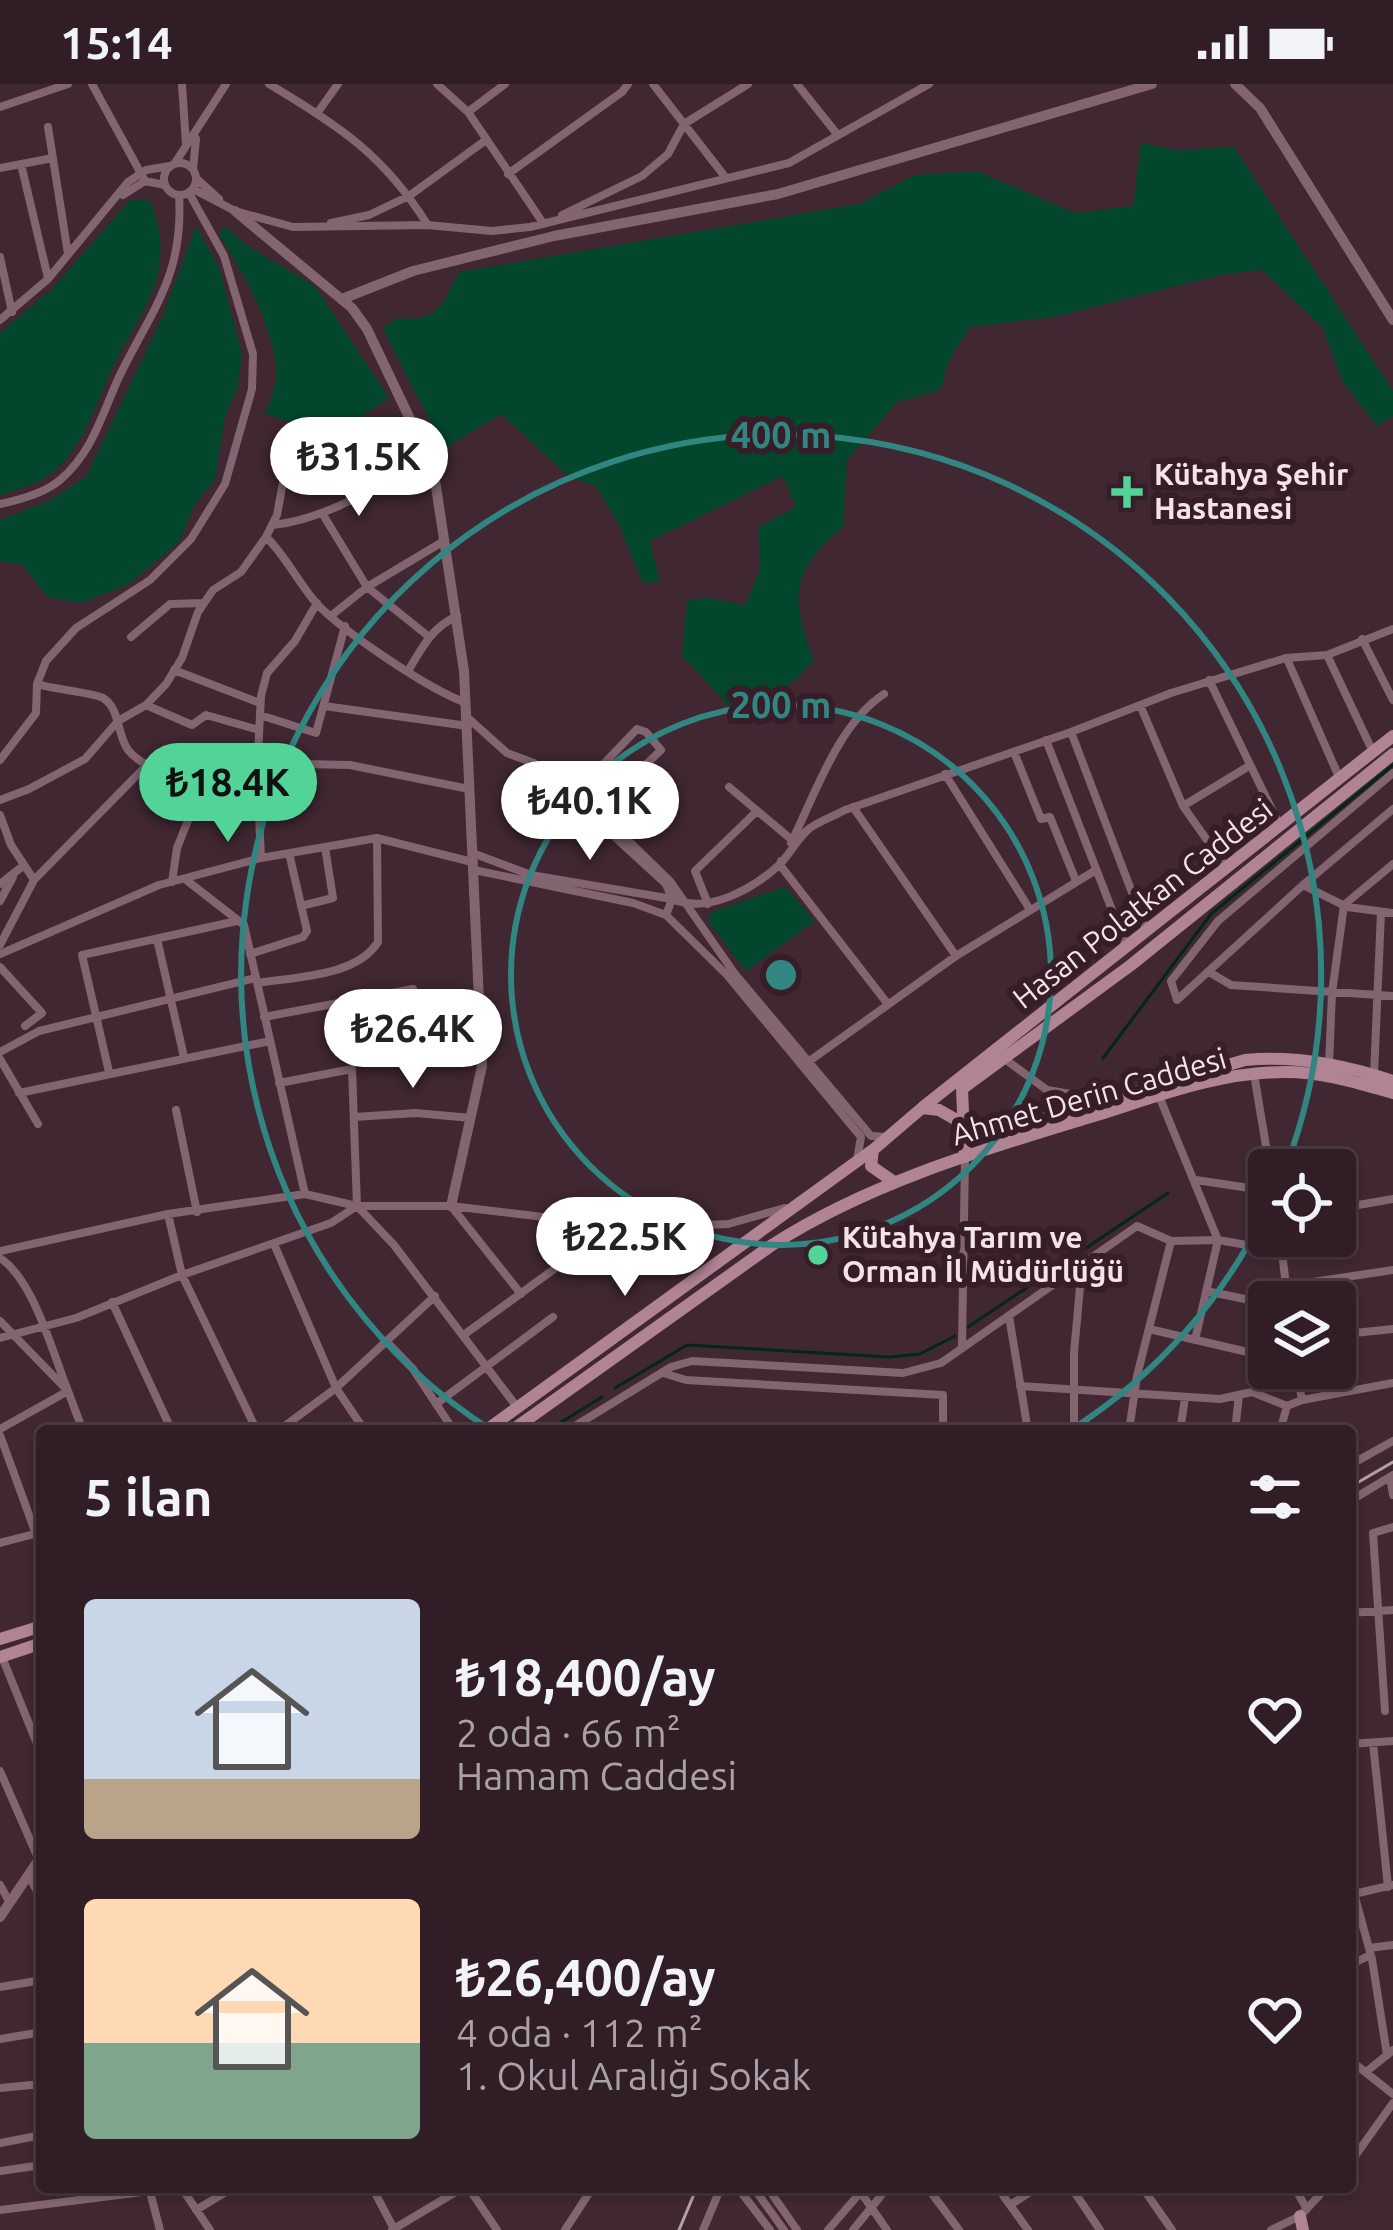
<!DOCTYPE html>
<html lang="tr">
<meta charset="utf-8">
<style>
:root{--surface:#301d25;--page:#3c2a32;--text:#f1f3f6;--muted:#a8a2a7;--line:#4b3b42;--accent:#52d397}
body{margin:0;font-family:Ubuntu,sans-serif;background:var(--page);color:var(--text);height:100vh;display:flex;flex-direction:column;font-size:45px;white-space:nowrap}
*{box-sizing:border-box;margin:0}
p{font-size:39px;color:var(--muted)}
.icon{flex:none;width:66px;height:66px;fill:none;stroke:currentColor;stroke-width:2;stroke-linecap:round;stroke-linejoin:round}
.map{position:relative;flex:1;overflow:hidden}
.drawer{position:absolute;left:36px;top:1341px;width:1320px;height:768px;display:flex;flex-direction:column;background:var(--surface);border-radius:12px;box-shadow:0 3px 9px #0004,0 0 0 3px var(--line)}
.drawer>*{flex:none}
.controls{position:absolute;left:1248px;top:1065px;display:grid;gap:24px}
.controls a{display:grid;place-items:center;width:108px;height:108px;border-radius:12px;background:var(--surface);box-shadow:0 3px 9px #0004,0 0 0 3px var(--line);font-size:60px}
.price{position:absolute;translate:-50% -102px;padding:0 27px;border-radius:42px;background:#fff;color:#222;font-size:39px;line-height:78px;filter:drop-shadow(0 3px 6px #0008)}
.price::after{content:'';position:absolute;left:50%;top:72px;width:36px;height:27px;margin-left:-18px;background:inherit;clip-path:polygon(0 0,100% 0,50% 100%)}
.price.active{background:var(--accent);color:#111}
ul{padding:0;list-style:none}
li{display:flex;align-items:center;gap:36px;height:300px;padding:0 48px}
li span{display:grid;place-items:center;flex:none;width:336px;height:240px;border-radius:12px;color:#555}
li>.icon{margin-inline-start:auto}
span .icon{width:144px;height:144px;fill:#fffc;stroke-width:1}
li b{font-size:51px}
h2{display:flex;justify-content:space-between;align-items:center;height:144px;padding:0 48px;font-size:51px}
.status{display:flex;justify-content:space-between;align-items:center;height:84px;padding:0 60px;background:var(--surface);direction:ltr}
.status svg{height:33px;fill:currentColor}
.map>svg:first-child{display:block}
</style>
<div class="status"><b>15:14</b><svg viewBox="0 0 49 12"><path d="M0 12V9h3v3zM5 12V6h3v6zM10 12V3h3v9zM15 12V0h3v12zM26 1h20v11H26zM47 4h2v5h-2z"/></svg></div>
<div class="map">
<svg width="1393" height="2146" viewBox="0 0 1393 2146">
<rect width="100%" height="100%" fill="#402731"/>
<path fill="#02462b" d="M1141 59 1178 66 1234 63 1393 307V332L1377 342 1342 297 1323 244 1262 186 1220 191 1055 233 970 243 949 277 941 305 896 319 847 376 843 443C789 487 791 516 814 577L765 624 736 629 682 572 687 516 709 514 745 521 760 486 758 443 796 423 783 392 650 457 660 499 642 498 619 440 596 402 569 393 501 330 444 365 383 245 397 234C437 239 443 220 459 188L859 120 915 91 977 87 1075 129 1133 122Z
M130 116H150C179 190 143 222 113 283 97 316 86 356 59 383 45 397 19 406 0 411V249L52 205Z
M196 142 219 183 242 271 238 302 225 333 215 396 195 420 179 458 129 500 81 519 48 513 22 481 0 477V436L51 416 86 393 162 234Z
M224 142 248 162 315 202 389 314C335 352 327 350 265 330 269 319 275 305 276 293 278 250 242 186 219 151Z
M785 803 815 837 746 887 709 839 708 833 714 827Z"/>
<g fill="none" stroke-linecap="round" stroke-linejoin="round">
<path stroke="#012817" stroke-width="3" d="M1103 974 1211 830 1393 681
M968 1243 1168 1109
M615 1304 687 1261 889 1273 920 1270 955 1252
M547 1347 602 1313"/>
<path stroke="#826571" stroke-width="8" d="M92 0 145 97
M182 0 186 61
M269 0C338 41 384 71 427 140
M437 0 468 28 543 139
M653 0 726 94
M797 0 837 50
M0 23 68 0
M318 28 338 0
M468 28 505 0
M48 43 68 170
M164 95a16 16 0 1 1 32 0a16 16 0 1 1-32 0Z
M175 79 226 0
M21 80 48 194
M0 84 53 74
M193 85 196 55
M508 90 622 8 628 0
M197 95 219 115
M193 105 235 127 293 143 427 141 492 147 530 143 789 79 929 0
M123 111 145 97 165 101
M562 131 642 92 668 70 684 40 748 0
M331 139 369 131 409 112 486 56
M0 173 12 228
M0 236 48 195 128 98 146 86 170 82
M0 420C19 416 45 409 60 396 93 368 102 330 119 293 152 225 184 192 179 111
M322 429 367 503 428 552
M273 441C328 435 380 400 430 376
M266 453C287 473 298 499 317 520 345 549 427 604 464 618
M332 531 367 503 444 457
M131 553 170 520 203 519
M1362 555 1393 616
M1327 571 1373 668
M1287 575 1339 693
M174 586 260 619
M408 587C422 564 431 544 457 532
M1209 596 1279 740
M37 600C52 605 95 609 103 614 120 624 117 651 128 666 143 685 175 690 194 706L195 719 177 764 172 798
M146 621 192 641 206 631 259 646
M1140 621 1183 722 1226 783
M324 622 468 642
M260 631 316 649 345 542
M468 634 507 669 534 679 666 800 672 815 666 831
M1071 648 1147 848
M1046 656 1126 862
M1014 668 1041 735 1050 733 1076 797
M0 676 36 629 37 600 46 577 76 544 150 496 191 455 225 400 252 305 253 270 224 172 189 109
M258 679 350 681 469 705
M1393 689 1218 837 1171 897 1177 916 1303 801 1393 725
M945 690 1029 824
M588 696 597 711 598 727
M729 703 792 756
M573 712 637 645 646 648 661 666 598 727 670 797 735 890 871 1052 888 1053
M0 716 29 705 85 675 118 637 146 621 166 600 182 574 198 528 213 506 241 488 266 453 277 431 286 382 295 371 410 335
M1183 722 1249 682
M853 723 956 872
M0 731 11 761 34 796 0 861
M791 759C815 711 838 640 884 610
M475 770 531 791 672 815C708 830 751 806 778 782 790 771 797 754 810 744 820 737 834 732 845 726L1071 648 1171 609 1286 574 1327 571 1393 545
M261 774 257 689 261 612 267 589 295 557 317 519
M781 777 780 781 887 919
M474 786 633 819 666 831 727 891 861 1053 857 1076
M185 795 244 841 305 1110
M34 796 148 680
M0 800 24 781
M1303 801 1347 823 1393 829
M0 817 13 793
M708 820 695 787 757 727
M301 822 333 814 325 763
M157 855 184 973
M0 870 159 801 261 774 377 754 472 778
M250 870 303 853 307 847 289 769
M0 883 42 929 25 942
M1209 888 1231 901 1393 912
M257 899C294 893 356 893 378 858L377 754
M264 933 413 905V929
M0 968 39 947 256 894
M1002 973 1047 1006 1100 1015
M0 975 38 1040
M808 978 956 872 1096 786
M1329 981 1332 909 1344 821 1393 780
M109 988 82 871 237 837
M1254 990 1270 1086
M1374 991 1381 828
M279 999 352 985 357 1122
M19 1009 270 957
M1159 1012 1218 1156 1281 1167
M176 1026 197 1128
M354 1033 416 1029 471 1034
M1196 1096 1269 1107
M451 1122 521 1210
M358 1123 394 1161 517 1323
M1335 1125 1393 1115
M168 1130 182 1191 257 1347
M1280 1152 1288 1218
M274 1160 336 1304 365 1347
M0 1167 168 1130 305 1110 357 1122
M0 1174C34 1196 53 1270 68 1307L0 1345
M1286 1202 1393 1186
M1206 1207 1269 1220
M112 1218 172 1347
M1009 1232 1028 1347
M0 1237 68 1307 83 1347
M1149 1245 1269 1273
M465 1250 612 1143
M1335 1251 1393 1245
M0 1254 76 1234 182 1191 331 1139 357 1122H451L636 1144 728 1140 785 1124
M386 1257 413 1285 454 1347
M962 1262 965 1073
M1296 1284 1302 1316 1393 1299
M663 1289 686 1296 943 1311V1347
M1020 1302 1220 1315 1252 1308 1287 1322
M436 1320 553 1233
M278 1347 336 1304 435 1212
M567 1347 671 1283 692 1277 903 1289 941 1279 1137 1142 1171 1157
M1074 1347V1269L1082 1181
M1129 1347 1137 1292 1171 1157 1218 1156 1195 1256
M1180 1347 1185 1314
M1235 1347 1239 1311
M1280 1347 1287 1322 1302 1316
M0 1351 36 1450
M1350 1381 1393 1357
M1390 1393 1393 1411
M1350 1417 1393 1391
M0 1459 42 1448
M1350 1529 1393 1526
M2 1573 42 1672
M1385 1627 1373 1449 1393 1443
M1373 1659 1388 1803
M1350 1660 1393 1657
M0 1687 38 1774
M29 1792 42 1817
M1350 1795 1372 1875 1387 1971
M0 1801 10 1819
M1354 1810 1393 1801
M1369 1864 1393 1861
M1350 1881 1370 1871
M0 1903 42 1896
M0 1955 42 1948
M1350 1976 1393 2010
M1366 1988 1393 1966
M0 2004 42 2000
M0 2059 42 2051
M1350 2079 1393 2019
M0 2087 42 2081
M181 2103 210 2146
M372 2103 394 2145
M468 2103 497 2146
M730 2103 741 2108 770 2146
M753 2103 784 2146
M767 2103 797 2146
M857 2103 887 2146
M927 2103 959 2146
M997 2103 1028 2146
M1071 2103 1100 2146
M1142 2103 1172 2146
M1294 2103 1307 2125
M149 2104 160 2146
M1010 2121 1038 2103
M0 2126 150 2107
M196 2126 234 2103
M392 2146 464 2103
M565 2146 593 2103
M703 2146 721 2103
M828 2146 865 2103
M853 2146 888 2103
M1271 2146 1300 2132 1327 2103"/>
<path stroke="#826571" stroke-width="10" d="M1235 0 1260 24 1393 236
M235 127 352 224 367 245 433 383 464 587 482 982 451 1122
M342 215 413 187 554 152 778 110 1152 0
M0 1833 42 1771"/>
<path stroke="#b08395" stroke-width="12" d="M923 1023 1393 652
M873 1066 871 1082 894 1098
M965 1073 962 1005 1131 881 1393 670
M485 1347 874 1065 922 1024 939 1026 985 1052 1245 976C1296 971 1345 981 1393 997
M511 1347 772 1161C870 1098 985 1065 1097 1031 1158 1012 1219 988 1285 988 1323 988 1357 999 1393 1009
M0 1555 42 1542
M0 1573 42 1559
M1300 2132 1303 2146"/>
<path stroke="#b4a0a8" stroke-width="3" d="M1350 1403 1393 1378
M679 2146 697 2103"/>
</g>
<g fill="none" stroke="#328681" stroke-width="6">
<circle cx="781" cy="891" r="270"/>
<path d="M1268 1123A540 540 0 0 1 1071 1346M491 1346A540 540 0 1 1 1285 1085"/>
</g>
<g fill="#52d397" stroke="#361d27" stroke-width="4.5">
<path d="M1121 390h12v12h12v12h-12v12h-12v-12h-12v-12h12z"/>
<circle cx="818" cy="1171" r="12"/>
</g>
<g text-anchor="middle" stroke-width="12" stroke-linejoin="round" paint-order="stroke">
<g font-size="30" font-weight="bold" fill="#f5e3ea" stroke="#361d27" text-anchor="start">
<text x="1154" y="401">Kütahya Şehir<tspan x="1154" dy="34">Hastanesi</tspan></text>
<text x="842" y="1164">Kütahya Tarım ve<tspan x="842" dy="34">Orman İl Müdürlüğü</tspan></text>
</g>
<g font-size="30" fill="#f5e3ea" stroke="#361d27">
<text transform="translate(1143 820) rotate(-38)" y="10">Hasan Polatkan Caddesi</text>
<text transform="translate(1089 1013) rotate(-16)" y="10">Ahmet Derin Caddesi</text>
</g>
</g>
<circle cx="781" cy="891" r="18" fill="#328681" stroke="#361d27" stroke-width="6"/>
<g font-size="36" text-anchor="middle" font-weight="bold" fill="#328681" stroke="#361d27" stroke-width="12" stroke-linejoin="round" paint-order="stroke">
<text x="781" y="364">400 m</text>
<text x="781" y="634">200 m</text>
</g>
</svg>
<div class="controls">
<a><svg class="icon" aria-label="locate" viewBox="0 0 24 24"><circle cx="12" cy="12" r="6"/><path d="M12 2v4M12 18v4M2 12h4M18 12h4"/></svg></a>
<a><svg class="icon" aria-label="layers" viewBox="0 0 24 24"><path d="M12 4l9 5-9 5-9-5zM3 14l9 5 9-5"/></svg></a>
</div>
<b class="price" style="left:359px;top:435px">₺31.5K</b>
<b class="price active" style="left:228px;top:761px">₺18.4K</b>
<b class="price" style="left:590px;top:779px">₺40.1K</b>
<b class="price" style="left:413px;top:1007px">₺26.4K</b>
<b class="price" style="left:625px;top:1215px">₺22.5K</b>
<section class="drawer">
<h2>5 ilan<svg class="icon" aria-label="filters" viewBox="0 0 24 24"><path d="M4 7h16M4 17h16"/><circle cx="9" cy="7" r="2"/><circle cx="15" cy="17" r="2"/></svg></h2>
<ul>
<li><span style="background:linear-gradient(#c9d6e8 75%,#b9a48a 0)"><svg class="icon" aria-label="home" viewBox="0 0 24 24"><path d="M3 11l9-7 9 7M6 9v11h12V9"/></svg></span><div><b>₺18,400/ay</b><p>2 oda · 66 m²</p><p>Hamam Caddesi</p></div><svg class="icon" aria-label="heart" viewBox="0 0 24 24"><path d="M12 20l-8-8c-3-5 5-10 8-4 3-6 11-1 8 4z"/></svg></li>
<li><span style="background:linear-gradient(#ffd9b3 60%,#7fa58c 0)"><svg class="icon" aria-label="home" viewBox="0 0 24 24"><path d="M3 11l9-7 9 7M6 9v11h12V9"/></svg></span><div><b>₺26,400/ay</b><p>4 oda · 112 m²</p><p>1. Okul Aralığı Sokak</p></div><svg class="icon" aria-label="heart" viewBox="0 0 24 24"><path d="M12 20l-8-8c-3-5 5-10 8-4 3-6 11-1 8 4z"/></svg></li>
</ul>
</section>
</div>
